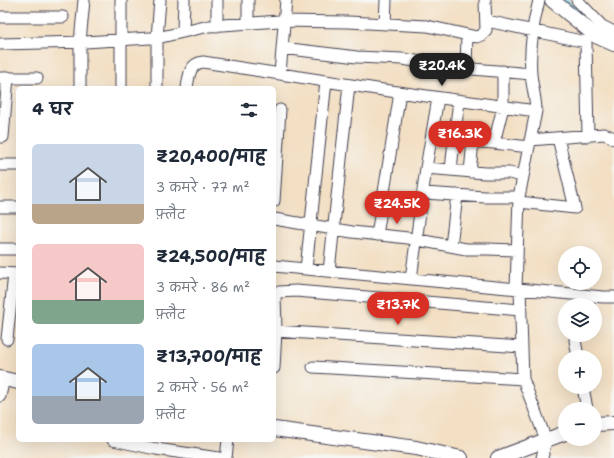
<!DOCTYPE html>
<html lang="hi">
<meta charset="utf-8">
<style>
:root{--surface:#fff;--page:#f6f6f7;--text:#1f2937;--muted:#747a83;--accent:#d93025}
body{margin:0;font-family:"Shantell Sans","Playpen Sans Deva",sans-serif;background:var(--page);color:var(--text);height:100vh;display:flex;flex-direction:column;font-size:15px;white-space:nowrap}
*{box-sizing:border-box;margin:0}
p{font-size:13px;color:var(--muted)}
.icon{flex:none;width:22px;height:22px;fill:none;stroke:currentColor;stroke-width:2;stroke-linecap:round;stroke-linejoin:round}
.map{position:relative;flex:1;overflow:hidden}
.panel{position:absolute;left:16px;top:86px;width:260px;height:356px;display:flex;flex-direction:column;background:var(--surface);border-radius:6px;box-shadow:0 4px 16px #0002}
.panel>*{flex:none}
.fabs{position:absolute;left:558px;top:246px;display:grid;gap:8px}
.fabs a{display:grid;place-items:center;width:44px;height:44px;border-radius:50%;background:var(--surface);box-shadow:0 4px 16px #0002;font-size:20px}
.price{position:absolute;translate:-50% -34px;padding:0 9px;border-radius:14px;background:var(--accent);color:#fff;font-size:13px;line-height:26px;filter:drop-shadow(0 1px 2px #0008)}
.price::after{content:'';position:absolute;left:50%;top:24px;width:12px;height:9px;margin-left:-6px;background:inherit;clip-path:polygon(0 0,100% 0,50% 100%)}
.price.active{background:#222;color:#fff}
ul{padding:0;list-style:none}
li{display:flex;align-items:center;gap:12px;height:100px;padding:0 16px}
li span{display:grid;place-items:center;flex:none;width:112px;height:80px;border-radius:6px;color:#555}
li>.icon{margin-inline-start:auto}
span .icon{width:48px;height:48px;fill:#fffc;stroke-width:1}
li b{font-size:17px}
h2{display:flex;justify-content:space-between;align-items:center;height:48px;padding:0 16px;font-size:17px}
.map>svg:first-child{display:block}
</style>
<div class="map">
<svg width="614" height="458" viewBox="0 0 614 458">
<rect width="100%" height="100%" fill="#f6f6f2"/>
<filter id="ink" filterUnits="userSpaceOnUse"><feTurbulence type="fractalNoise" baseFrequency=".025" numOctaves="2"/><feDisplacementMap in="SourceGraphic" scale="8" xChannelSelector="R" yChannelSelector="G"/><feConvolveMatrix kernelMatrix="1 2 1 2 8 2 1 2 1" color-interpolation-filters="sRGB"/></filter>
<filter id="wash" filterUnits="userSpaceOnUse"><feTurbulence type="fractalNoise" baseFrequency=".012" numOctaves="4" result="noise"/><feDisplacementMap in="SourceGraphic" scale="16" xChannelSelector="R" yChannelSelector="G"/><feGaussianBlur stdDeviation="0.9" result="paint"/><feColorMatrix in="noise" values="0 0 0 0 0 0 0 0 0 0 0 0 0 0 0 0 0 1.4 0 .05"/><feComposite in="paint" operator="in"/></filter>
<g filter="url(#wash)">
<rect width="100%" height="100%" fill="#f3dfc3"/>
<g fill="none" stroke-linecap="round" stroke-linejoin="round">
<path stroke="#61c2df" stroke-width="3.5" d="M565 0 595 26"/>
</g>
</g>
<g filter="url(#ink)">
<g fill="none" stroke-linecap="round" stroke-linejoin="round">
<g stroke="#413e4f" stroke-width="13">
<path id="minor" d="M160 0 157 38 209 26 279 21 348 22 427 26 477 37 482 35 486 30 485 0
M577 0 602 26 614 32
M0 17H63
M487 21 586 42 588 136
M248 23V0
M385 24 386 0
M217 26V0
M183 32 184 0
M0 44 85 42 150 38H157V88
M282 48 357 57 402 59 461 68 531 74
M466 68 467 35
M503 71V107L494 143 529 147
M280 74 286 0
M0 78H37
M80 88V42L84 0
M121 88V0
M187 88C189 76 189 64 203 62L383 90 536 111 519 197 516 289
M536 111C536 98 532 87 531 74 530 60 531 44 533 30 534 20 537 10 539 0
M0 137H3L8 77
M454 140 459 101
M530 140 604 134 612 137 614 139
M0 165H18
M426 168 485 173H509L523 176
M451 170 454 140 494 143
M470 172 473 141
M424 193 485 197H519
M274 201 280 110
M519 202 575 208 558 138
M0 207H18
M274 219 352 232 408 238 466 249H488L517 250
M377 235 400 93
M451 246 457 195
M0 249H18
M274 266 603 297H614
M306 269 326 81
M329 271 349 85
M0 273 18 274
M411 279 426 168 438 98
M520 289 523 379 546 440 542 458
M274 331 521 347
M7 339 14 274
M575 340 578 357
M313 367 523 379
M274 368 276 331 275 295 279 292 296 291 520 310
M583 387 587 409
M0 396 4 379
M113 440 156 449 219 458
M226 458 228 440"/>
</g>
<g stroke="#413e4f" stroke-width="16">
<path id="tertiary" d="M552 0 596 36 614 44
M0 378 18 382
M595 424 614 423
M274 429 416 448 461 458
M498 458 565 433"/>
</g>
<use href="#minor" stroke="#fff" stroke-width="11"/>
<use href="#tertiary" stroke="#fff" stroke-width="14"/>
</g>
</g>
</svg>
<div class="fabs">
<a><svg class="icon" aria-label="locate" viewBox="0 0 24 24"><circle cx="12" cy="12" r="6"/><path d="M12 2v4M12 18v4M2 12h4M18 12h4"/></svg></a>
<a><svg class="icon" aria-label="layers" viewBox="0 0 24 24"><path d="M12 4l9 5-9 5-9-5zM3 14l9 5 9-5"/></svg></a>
<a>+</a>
<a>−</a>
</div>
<b class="price active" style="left:442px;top:87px">₹20.4K</b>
<b class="price" style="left:460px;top:155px">₹16.3K</b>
<b class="price" style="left:397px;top:225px">₹24.5K</b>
<b class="price" style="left:398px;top:326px">₹13.7K</b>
<section class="panel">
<h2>4 घर<svg class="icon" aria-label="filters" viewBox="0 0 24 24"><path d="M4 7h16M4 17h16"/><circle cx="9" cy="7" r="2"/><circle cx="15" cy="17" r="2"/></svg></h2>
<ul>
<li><span style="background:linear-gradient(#c9d6e8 75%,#b9a48a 0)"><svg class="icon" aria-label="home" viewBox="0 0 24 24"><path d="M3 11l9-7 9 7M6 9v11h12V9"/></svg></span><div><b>₹20,400/माह</b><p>3 कमरे · 77 m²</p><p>फ़्लैट</p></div></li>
<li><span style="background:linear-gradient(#f6c9c9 70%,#7fa58c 0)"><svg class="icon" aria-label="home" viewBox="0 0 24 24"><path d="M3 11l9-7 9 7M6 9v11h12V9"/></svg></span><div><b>₹24,500/माह</b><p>3 कमरे · 86 m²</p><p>फ़्लैट</p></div></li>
<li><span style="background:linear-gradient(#a9c7e8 65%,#9aa5b1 0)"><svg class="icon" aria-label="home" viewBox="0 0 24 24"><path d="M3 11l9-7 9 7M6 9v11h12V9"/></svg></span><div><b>₹13,700/माह</b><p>2 कमरे · 56 m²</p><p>फ़्लैट</p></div></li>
</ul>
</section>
</div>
